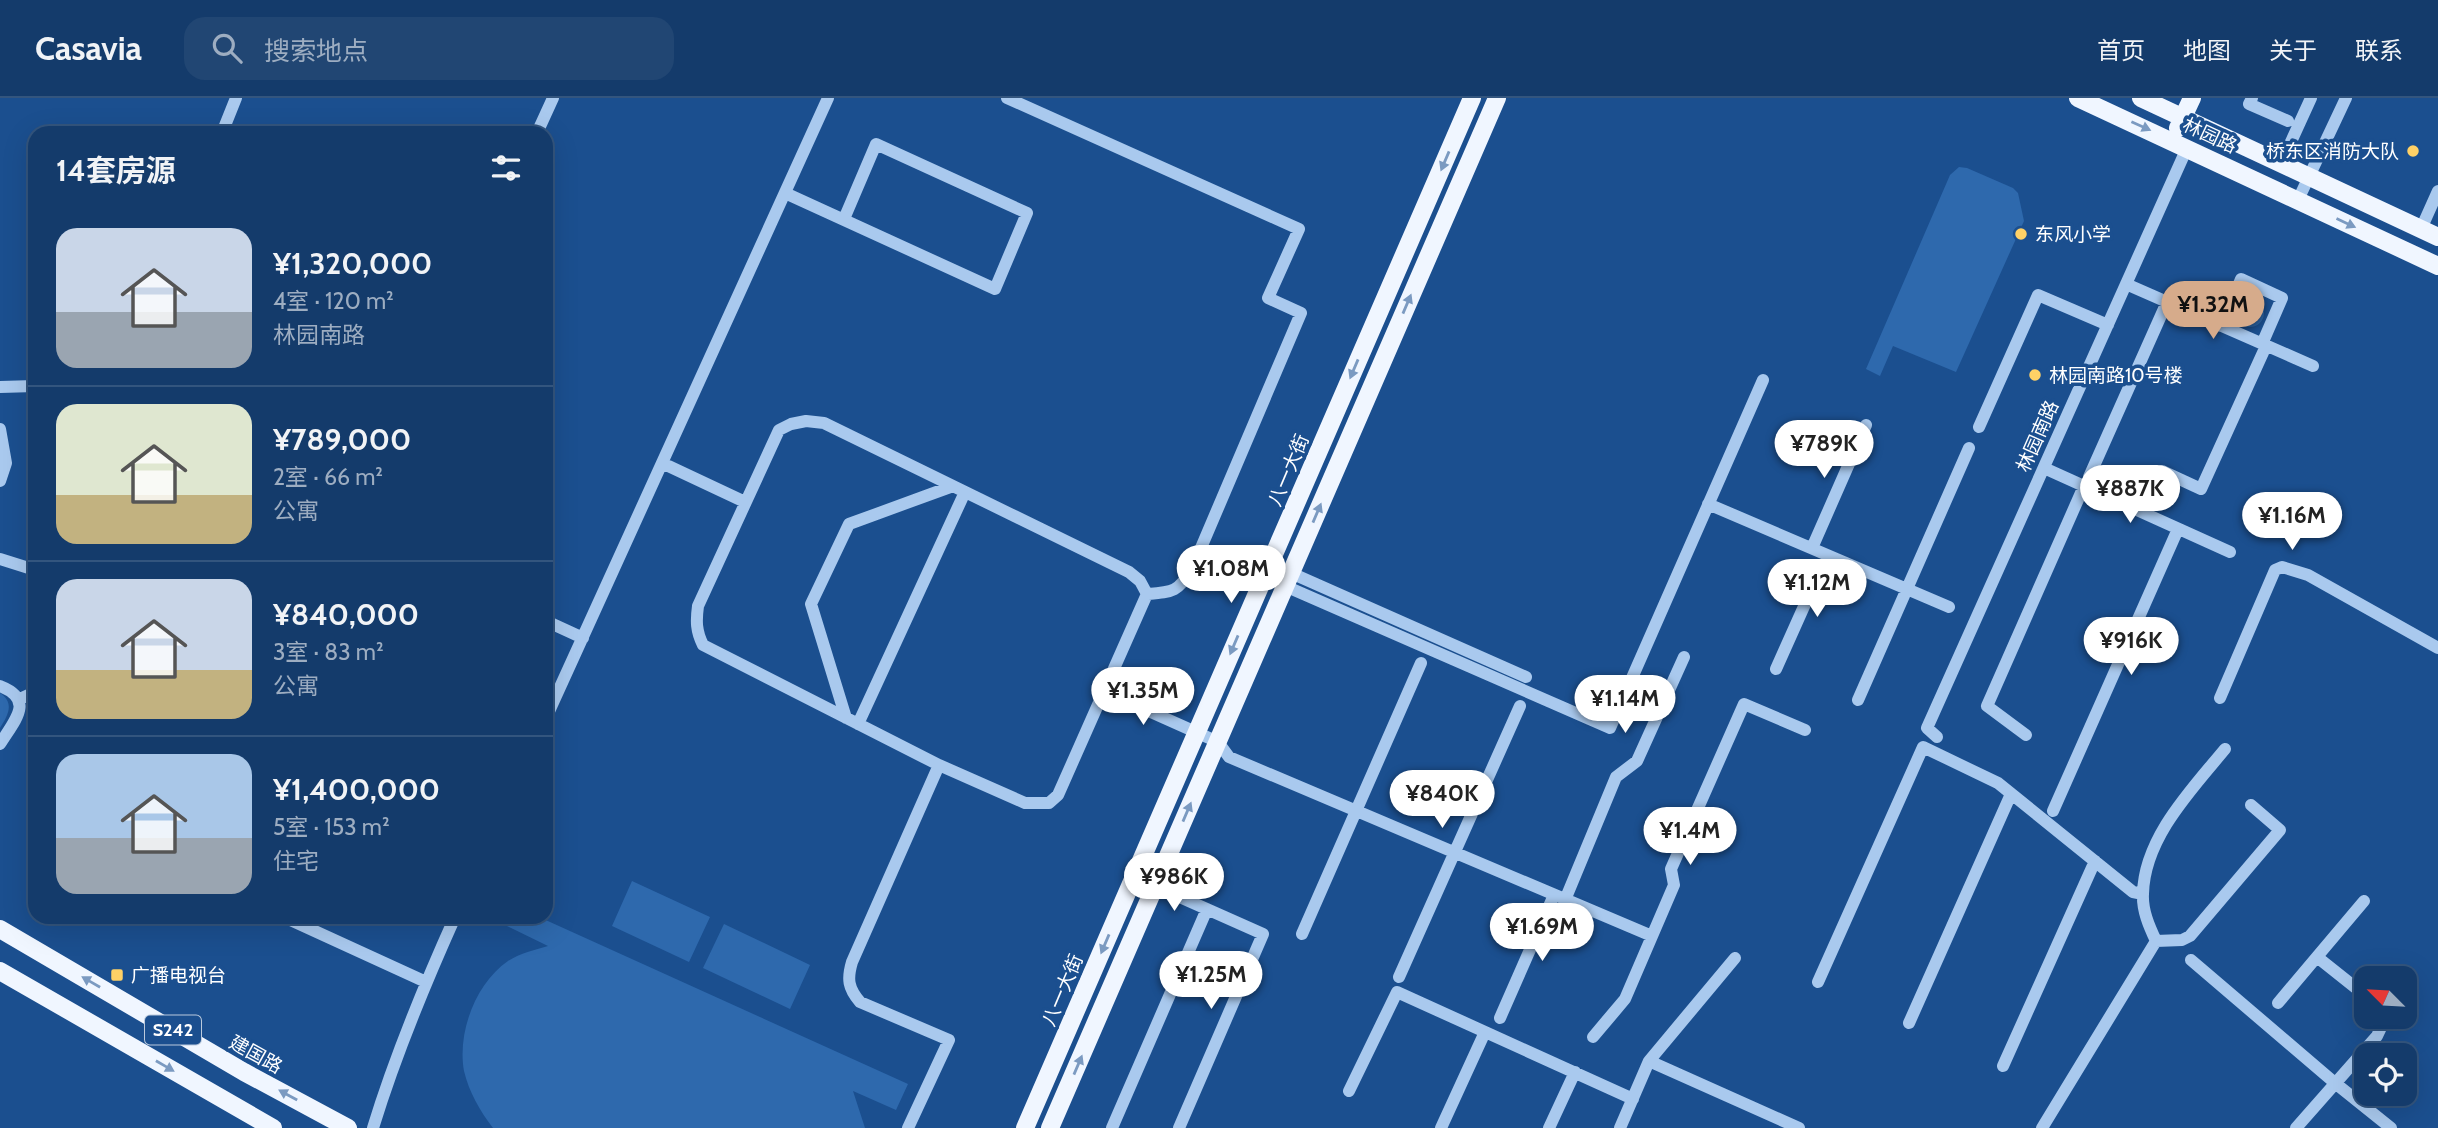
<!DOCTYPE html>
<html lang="zh">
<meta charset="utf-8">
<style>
:root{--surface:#143b6b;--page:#214673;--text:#f1f3f6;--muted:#9dadc1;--line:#33557e;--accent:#d6ab8b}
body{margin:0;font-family:Cabin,"Noto Sans SC",sans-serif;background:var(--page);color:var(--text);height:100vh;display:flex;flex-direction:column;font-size:26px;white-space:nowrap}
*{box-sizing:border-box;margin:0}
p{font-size:23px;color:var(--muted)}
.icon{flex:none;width:38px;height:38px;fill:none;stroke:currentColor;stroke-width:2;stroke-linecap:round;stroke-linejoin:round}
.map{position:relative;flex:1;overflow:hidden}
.panel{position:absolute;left:28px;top:28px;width:525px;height:798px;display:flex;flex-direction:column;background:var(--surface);border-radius:21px;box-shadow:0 7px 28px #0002,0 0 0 2px var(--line)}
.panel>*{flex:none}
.needle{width:46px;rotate:294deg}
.fabs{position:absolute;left:2354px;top:868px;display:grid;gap:14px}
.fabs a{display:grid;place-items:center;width:63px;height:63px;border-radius:14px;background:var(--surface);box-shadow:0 7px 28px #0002,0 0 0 2px var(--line);font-size:35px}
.price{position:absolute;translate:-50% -60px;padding:0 16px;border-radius:24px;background:#fff;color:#222;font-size:23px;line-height:46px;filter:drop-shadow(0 2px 4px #0008)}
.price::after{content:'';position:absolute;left:50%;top:42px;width:21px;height:16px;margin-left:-10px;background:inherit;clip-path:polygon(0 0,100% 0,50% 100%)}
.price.current{background:var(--accent);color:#111}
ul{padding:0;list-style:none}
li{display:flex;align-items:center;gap:21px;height:175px;padding:0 28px}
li+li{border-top:2px solid var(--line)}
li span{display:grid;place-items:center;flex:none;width:196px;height:140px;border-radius:21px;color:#555}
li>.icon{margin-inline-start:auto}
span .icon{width:84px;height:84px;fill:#fffc;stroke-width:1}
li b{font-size:30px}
h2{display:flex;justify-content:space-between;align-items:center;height:84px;padding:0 28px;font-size:30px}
header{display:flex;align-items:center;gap:42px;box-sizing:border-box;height:98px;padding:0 35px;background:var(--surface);border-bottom:2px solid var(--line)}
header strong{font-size:33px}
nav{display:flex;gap:38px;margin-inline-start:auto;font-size:24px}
.search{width:490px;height:63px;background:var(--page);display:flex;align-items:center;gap:18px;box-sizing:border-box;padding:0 24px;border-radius:21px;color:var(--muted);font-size:26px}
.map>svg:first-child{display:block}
</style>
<header>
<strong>Casavia</strong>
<div class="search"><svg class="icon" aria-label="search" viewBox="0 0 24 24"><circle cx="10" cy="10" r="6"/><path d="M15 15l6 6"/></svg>搜索地点</div>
<nav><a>首页</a><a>地图</a><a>关于</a><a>联系</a></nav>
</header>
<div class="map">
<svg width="2438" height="1030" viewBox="0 0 2438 1030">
<rect width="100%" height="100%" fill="#1b4f8f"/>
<path fill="#2e69ad" d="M1959 69 1967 70 2013 90 2018 95 2024 123 1956 274 1893 248 1880 278 1866 271 1950 77Z
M2236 215a14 14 0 1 1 28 0a14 14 0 1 1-28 0Z
M0 595C15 605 8 617 0 630Z
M632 783 710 819 689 864 612 828Z
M506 819H539L908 986 896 1012 853 993 865 1030H493C480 1013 469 994 464 973 457 934 476 885 508 863 521 855 534 852 548 848L503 826Z
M724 826 810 867 790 911 703 870Z"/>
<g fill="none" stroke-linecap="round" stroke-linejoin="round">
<path stroke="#a9c9ee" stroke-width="12" d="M1007 0 1299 131 1268 200 1301 215 1192 471C1178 494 1173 494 1147 496
M2252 0 2249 6 2288 23
M2311 0 2290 46 2318 59
M222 35 236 0
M537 35 553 0
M785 95 995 191 1027 115 876 46 844 121
M2298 102 2346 0
M2421 131 2438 93
M2126 186 2313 268
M2221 228 2241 181 2282 200 2262 246
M0 289 35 288
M806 323 824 325 1129 474 1140 483 1147 496 1058 697 1049 705H1025L939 667 703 547C696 533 696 523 698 508L779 332 791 326Z
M1979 329 2038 197 2108 227
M0 331 6 365 0 383
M662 365 745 404
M2044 370 2230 454
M2162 373 2201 391 2266 248
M2089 379 2167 204
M1708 406 1949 509
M1812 450 1866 327
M0 461 35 472
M1291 475 1526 579
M1285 488 1610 630 1763 282
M546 523 583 540
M1776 571 1827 457
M0 588C36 602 14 623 0 646
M1104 593 1218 644 1229 659 1652 838
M2220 600 2275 472 2282 469 2308 477 2438 550
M20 601 35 594
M1858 602 1969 350
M546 620 828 0
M846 620 811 506 849 426 953 388
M858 626 965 394
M2026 637 1987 608 2084 388
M1937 639 1927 630 2187 50
M2053 713 2178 431
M1155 788 1263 836 1179 1030
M1565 802 1616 679 1637 663 1684 559
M284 819 426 884
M1302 836 1421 565
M2156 843C2149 828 2142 812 2143 796 2144 740 2192 691 2225 651
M2156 843 2182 842 2190 838 2280 732 2251 707
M2317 859 2366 898
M2191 862 2335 985 2391 1030
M1399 879 1520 608
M1818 884 1923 649 1998 685 2133 794 2143 796
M2278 905 2364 803
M1500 920 1554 797
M1909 925 2011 696
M1593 939 1625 901 1674 787 1671 771 1744 606 1805 632
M1649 963 1735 860
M2003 968 2095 763
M1349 993 1397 894 1633 1001
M373 1030C395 958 424 888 455 819
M908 1030 949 942 860 904C848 890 847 881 852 864L939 667
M1112 1030 1207 811
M1441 1030 1485 934
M1549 1030 1575 974
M1620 1030 1649 963 1799 1030
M2042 1030 2156 843
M2296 1030 2377 938 2386 919"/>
<path stroke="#f0f6ff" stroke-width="18" d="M2078 0 2438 168
M2141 0 2438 139
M2178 30 2192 0
M0 831 244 974 348 1030
M0 873 273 1030
M1025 1030 1472 0
M1050 1030 1497 0"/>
</g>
<defs><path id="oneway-solid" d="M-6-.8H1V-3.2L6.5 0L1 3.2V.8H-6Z" transform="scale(1.75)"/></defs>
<g fill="#7b9ac1">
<use href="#oneway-solid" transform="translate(2141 28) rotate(24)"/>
<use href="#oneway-solid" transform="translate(1445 63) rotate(113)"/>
<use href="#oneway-solid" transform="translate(2346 125) rotate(25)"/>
<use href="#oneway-solid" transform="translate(1407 206) rotate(-67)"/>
<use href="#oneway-solid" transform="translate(1354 271) rotate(113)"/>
<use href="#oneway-solid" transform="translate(1317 415) rotate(-67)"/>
<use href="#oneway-solid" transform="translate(1234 547) rotate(113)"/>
<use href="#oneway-solid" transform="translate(1187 714) rotate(-67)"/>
<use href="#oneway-solid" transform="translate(1105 846) rotate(113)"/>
<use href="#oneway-solid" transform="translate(91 884) rotate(-150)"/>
<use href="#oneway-solid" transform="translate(1078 967) rotate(-67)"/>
<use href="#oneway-solid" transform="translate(165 968) rotate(30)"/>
<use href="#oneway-solid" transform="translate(288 997) rotate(-151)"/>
</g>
<g fill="#ffd166" stroke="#1b4f8f" stroke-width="2.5">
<circle cx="2413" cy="53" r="7"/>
<circle cx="2021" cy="136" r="7"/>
<circle cx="2035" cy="277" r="7"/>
<rect x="110" y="870" width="14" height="14" rx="3.5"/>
</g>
<g text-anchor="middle" stroke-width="7" stroke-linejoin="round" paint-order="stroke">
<rect fill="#1b4f8f" stroke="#bbcadd" stroke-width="2" x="145" y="917.5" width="56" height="29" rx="5"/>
<g font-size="18" font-weight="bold" fill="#fff">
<text x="173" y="938">S242</text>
</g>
<g font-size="19" fill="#fff" stroke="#1b4f8f">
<text transform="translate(2210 37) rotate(25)" y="7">林园路</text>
<text transform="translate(2037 338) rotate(-66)" y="7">林园南路</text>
<text transform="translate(1288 372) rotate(-67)" y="7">八一大街</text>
<text transform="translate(1062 892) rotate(-67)" y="7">八一大街</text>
<text transform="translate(256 956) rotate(29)" y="7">建国路</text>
</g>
<g font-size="19" fill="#fff" stroke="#1b4f8f" text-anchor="start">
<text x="2399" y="60" text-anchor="end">桥东区消防大队</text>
<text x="2035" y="143">东风小学</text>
<text x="2049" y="284">林园南路10号楼</text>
<text x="131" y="884">广播电视台</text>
</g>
</g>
</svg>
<div class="fabs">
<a><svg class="needle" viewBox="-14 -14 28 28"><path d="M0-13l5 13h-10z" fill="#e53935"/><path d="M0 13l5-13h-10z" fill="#9dadc1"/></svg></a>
<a><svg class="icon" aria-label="locate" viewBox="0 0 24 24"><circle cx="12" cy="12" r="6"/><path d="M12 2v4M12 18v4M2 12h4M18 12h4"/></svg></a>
</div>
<b class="price current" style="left:2213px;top:243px">¥1.32M</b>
<b class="price" style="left:1824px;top:382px">¥789K</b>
<b class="price" style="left:2130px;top:427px">¥887K</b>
<b class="price" style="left:2292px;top:454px">¥1.16M</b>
<b class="price" style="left:1231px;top:507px">¥1.08M</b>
<b class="price" style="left:1817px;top:521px">¥1.12M</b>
<b class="price" style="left:2131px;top:579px">¥916K</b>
<b class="price" style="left:1143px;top:629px">¥1.35M</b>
<b class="price" style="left:1625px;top:637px">¥1.14M</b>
<b class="price" style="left:1442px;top:732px">¥840K</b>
<b class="price" style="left:1690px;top:769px">¥1.4M</b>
<b class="price" style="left:1174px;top:815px">¥986K</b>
<b class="price" style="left:1542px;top:865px">¥1.69M</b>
<b class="price" style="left:1211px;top:913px">¥1.25M</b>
<section class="panel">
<h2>14套房源<svg class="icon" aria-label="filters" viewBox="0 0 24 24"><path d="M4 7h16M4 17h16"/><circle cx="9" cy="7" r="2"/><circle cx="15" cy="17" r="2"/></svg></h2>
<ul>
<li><span style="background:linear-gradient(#c9d6e8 60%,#9aa5b1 0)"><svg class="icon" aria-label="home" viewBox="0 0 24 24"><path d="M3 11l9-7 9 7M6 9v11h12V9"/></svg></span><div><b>¥1,320,000</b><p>4室 · 120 m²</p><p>林园南路</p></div></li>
<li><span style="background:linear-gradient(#dfe7d0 65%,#c2b280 0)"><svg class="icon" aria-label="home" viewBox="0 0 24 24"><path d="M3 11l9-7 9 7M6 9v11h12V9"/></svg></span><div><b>¥789,000</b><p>2室 · 66 m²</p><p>公寓</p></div></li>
<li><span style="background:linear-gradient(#c9d6e8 65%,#c2b280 0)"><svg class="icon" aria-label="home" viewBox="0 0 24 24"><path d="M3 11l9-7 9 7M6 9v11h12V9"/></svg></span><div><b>¥840,000</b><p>3室 · 83 m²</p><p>公寓</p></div></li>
<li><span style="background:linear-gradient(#a9c7e8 60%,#9aa5b1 0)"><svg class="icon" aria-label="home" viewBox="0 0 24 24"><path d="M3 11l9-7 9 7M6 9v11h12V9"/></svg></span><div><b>¥1,400,000</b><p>5室 · 153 m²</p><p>住宅</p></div></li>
</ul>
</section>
</div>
